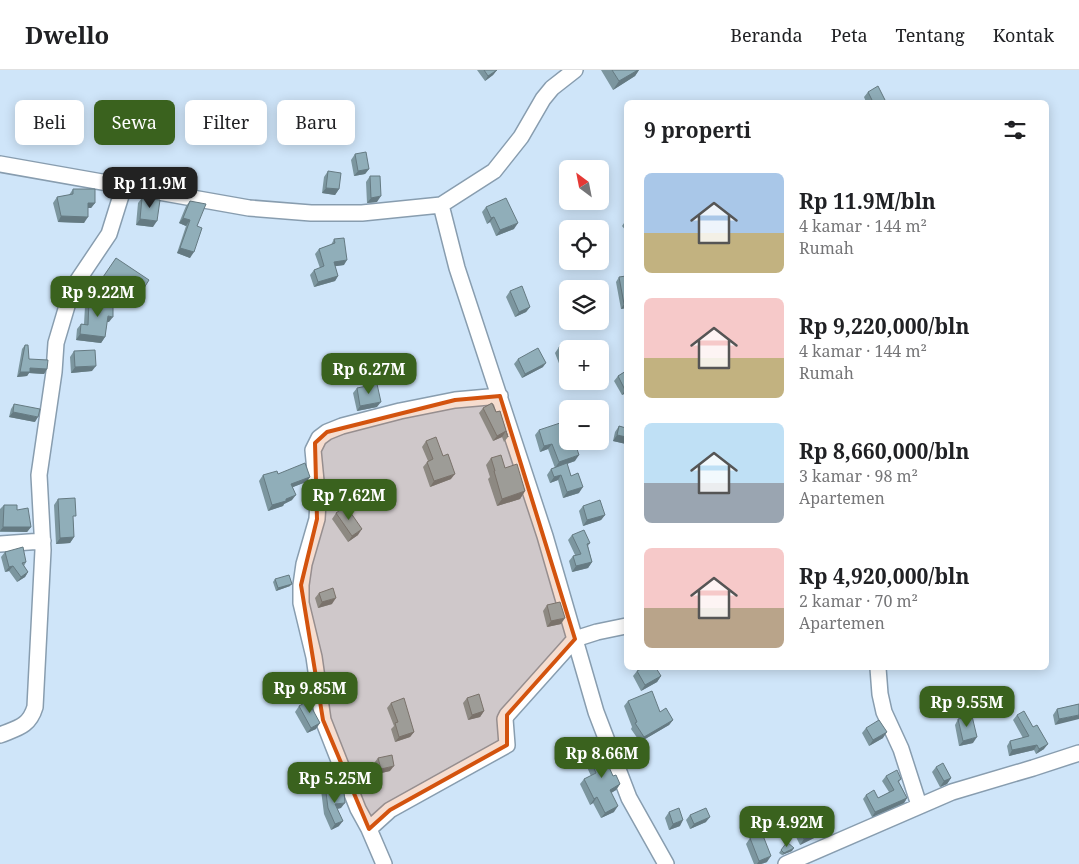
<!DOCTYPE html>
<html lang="id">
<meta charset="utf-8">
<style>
:root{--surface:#fff;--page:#f2f2f2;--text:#202124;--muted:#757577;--line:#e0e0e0;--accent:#3a621e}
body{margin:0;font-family:"Noto Serif",serif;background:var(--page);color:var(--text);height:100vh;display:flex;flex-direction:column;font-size:19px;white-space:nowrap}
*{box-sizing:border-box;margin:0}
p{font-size:16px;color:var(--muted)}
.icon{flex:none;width:28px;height:28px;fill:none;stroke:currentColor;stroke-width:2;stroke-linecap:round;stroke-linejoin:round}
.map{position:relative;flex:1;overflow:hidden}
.panel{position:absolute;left:624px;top:30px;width:425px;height:570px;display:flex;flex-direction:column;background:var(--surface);border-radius:8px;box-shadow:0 2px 12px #0003}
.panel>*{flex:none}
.banner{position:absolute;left:15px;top:30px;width:475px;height:45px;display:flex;gap:10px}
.needle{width:32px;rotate:328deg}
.controls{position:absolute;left:559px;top:90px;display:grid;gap:10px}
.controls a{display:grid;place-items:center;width:50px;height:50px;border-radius:8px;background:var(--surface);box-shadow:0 2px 12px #0003;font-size:25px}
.price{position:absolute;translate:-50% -42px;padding:0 11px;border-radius:10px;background:var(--accent);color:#fff;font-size:16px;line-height:32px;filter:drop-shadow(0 1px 2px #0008)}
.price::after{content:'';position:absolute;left:50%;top:30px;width:15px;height:11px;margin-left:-8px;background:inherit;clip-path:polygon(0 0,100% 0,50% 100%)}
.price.on{background:#222;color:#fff}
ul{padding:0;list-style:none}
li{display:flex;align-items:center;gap:15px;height:125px;padding:0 20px}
li span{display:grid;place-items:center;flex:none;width:140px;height:100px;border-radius:8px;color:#555}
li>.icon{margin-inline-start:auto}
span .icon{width:60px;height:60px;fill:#fffc;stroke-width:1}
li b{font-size:21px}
h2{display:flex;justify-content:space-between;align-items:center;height:60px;padding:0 20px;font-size:21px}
.pill{padding:0 18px;border-radius:8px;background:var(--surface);box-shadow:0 2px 12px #0003;font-size:18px;line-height:45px}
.pill.on{background:var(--accent);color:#fff}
header{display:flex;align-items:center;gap:30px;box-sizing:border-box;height:70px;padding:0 25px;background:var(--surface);border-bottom:1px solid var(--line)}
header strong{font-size:24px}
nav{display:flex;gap:28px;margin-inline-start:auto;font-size:18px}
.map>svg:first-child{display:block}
</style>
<header>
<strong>Dwello</strong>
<nav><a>Beranda</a><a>Peta</a><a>Tentang</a><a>Kontak</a></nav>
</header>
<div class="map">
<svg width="1079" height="794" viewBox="0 0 1079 794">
<rect width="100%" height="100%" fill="#cfe5f9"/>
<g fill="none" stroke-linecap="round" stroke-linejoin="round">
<g stroke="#889daf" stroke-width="18">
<path id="minor" d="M0 94 249 138 311 143H362L441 135 457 198 545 466 596 642 629 728 666 794
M441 135 494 101 521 67 543 29 552 18 575 0
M0 474 43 471
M878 598 880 624 884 642 901 679 919 735
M0 665C17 658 29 657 35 637L43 480 39 405 54 302 56 273 72 219 109 164 124 116
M369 759 390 740 507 675 505 649 507 645 575 569 597 562 626 556
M384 794 369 759 358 739 323 650 314 587 301 533V515L304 494 317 449 318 432 313 380 319 368 327 362 342 356 400 341 455 330 500 326
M786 794 952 722 1033 698 1079 683"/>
</g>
<use href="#minor" stroke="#fff" stroke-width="15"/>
</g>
<path fill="#7c969f" d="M477 0H497L493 5 485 11Z
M601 0H639L635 6 613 20Z
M868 22 886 32H866L864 27Z
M58 48 74 58 78 68 75 73 51 72 52 62 55 57V52Z
M355 84 369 99 365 104 354 106 351 90Z
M328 101 339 119 335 125 322 123 324 107Z
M370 106 377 132 367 133 366 112Z
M73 119 95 133 91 138H88L84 153 58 152 53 133 57 127 69 125Z
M142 128 153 157 136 155 138 133Z
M190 131 197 156 190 188 177 183 186 156 179 153 186 136Z
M486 137 514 159 496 166 490 152 487 154 482 142Z
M626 150V161L622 156Z
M334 169 344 195 335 196 338 206 335 211 314 217 310 205 314 200 320 198 315 184 319 179 331 175Z
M116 188 137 229 131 237 98 215Z
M619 207 626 238 621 239 616 212Z
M510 221 530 237 526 242 515 247 506 227Z
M89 230 109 252H107L105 267 101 273 76 270 77 259 81 254H84L85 236Z
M25 275 29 289 47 299 44 304 29 303 27 306 17 307 22 279Z
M559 277 568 293 560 296 555 283Z
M74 281 92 301 71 303 70 287Z
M518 289 543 297 522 308 514 294Z
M626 301V323L622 325 614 311 618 306Z
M357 318 377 337 357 341 353 323Z
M14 334 35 352 9 347 11 339Z
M483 338 496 342 500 341 508 367 504 372 502 367 493 371 479 343Z
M619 356 626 358V374L613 371 615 362Z
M539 360 575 391 567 394 571 406 579 423 563 428 558 410 550 413 547 405 551 399 555 398 548 379 540 382 535 365Z
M426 371 451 409 430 417 423 397 428 391 422 377Z
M491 388 505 398 525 421 520 429 497 436 488 409 490 407 486 395Z
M278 404 310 407 306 412 293 417 292 430 284 434 283 436 268 441 259 411 263 405Z
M58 429 73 450 74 467 70 473 56 474 54 435Z
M4 435 17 440 31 457 27 462H0V439Z
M583 436 605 445 601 450 583 456 579 441Z
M336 443 358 465 348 472 332 449Z
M572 465 590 473 588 476 592 492 588 498 572 502 569 491 573 486 575 485 568 470Z
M5 482 26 492 24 496 28 502 25 507 17 512 9 501 5 502 1 487Z
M275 509 290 516 276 521 273 512Z
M319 523 332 534 318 538 315 528Z
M547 535 561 554 547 557 543 541Z
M637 601 661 606 657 612 641 621 633 606Z
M467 628 484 641 480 647 468 650 463 633Z
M628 631 660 642 673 650 669 655 640 672 631 659 632 657 624 636Z
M391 633 414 662 410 667 395 672 391 659 394 656 387 638Z
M1079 634 1055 655 1053 645 1057 639Z
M299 636 316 659 307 663 295 642Z
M1017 645 1044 679 1036 684 1034 680 1009 686 1007 676 1010 671 1023 668 1013 650Z
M958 649 973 673 959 676 955 655Z
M866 658 883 668 869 676 862 663Z
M586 680 607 686 605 689 613 706 620 714 616 720 611 723 614 742 601 748 593 733 590 735 580 714 584 709 591 706 582 686Z
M378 688 390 701 377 704 374 693Z
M936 697 951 708 947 714 940 717 932 702Z
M886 706 901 709 899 712 907 728 904 733 872 747 863 729 866 725 878 728 889 722 882 711Z
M325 715 341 738 338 739 339 756 331 760 324 744 321 720Z
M669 742 680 756 669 760 665 748Z
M690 745 706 752 690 759 686 750Z
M796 753 826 758 822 764 800 775 792 759Z
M750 768 767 792 761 794H754L746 774Z
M781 780 792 781 782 785 779 783Z"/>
<path fill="#657a82" d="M497 0 493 5 485 11 488 6Z
M638 0H639L635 6 613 20 619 11Z
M55 67 78 68 75 73 51 72Z
M369 99 365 104 354 106 358 101Z
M326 118 339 119 335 125 322 123Z
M381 126 377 132 367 133 371 128Z
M88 133H95L91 138H84Z
M61 146 88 147 84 153 58 152Z
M494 147 490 152 487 154 491 148Z
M183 148 190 150 186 156 179 153Z
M140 149 157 151 153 157 136 155Z
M518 153 514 159 496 166 500 160Z
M180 178 194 182 190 188 177 183Z
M347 190 344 195 330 197 334 192Z
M338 206 335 211 314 217 318 212Z
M624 234H626V238L621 239Z
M530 237 526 242 515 247 519 242Z
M108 246 113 247 109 252H104Z
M80 264 105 267 101 273 76 270Z
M568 289V293L560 296 564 290Z
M546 293 543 297 522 308 525 304Z
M96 296 92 301 71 303 75 297Z
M30 298 47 299 44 304 29 303 27 306 17 307 20 302Z
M626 319V323L622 325 625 320Z
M381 332 377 337 357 341 360 336Z
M13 342 38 347 35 352 9 347Z
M506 361 502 367 493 371 497 366Z
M617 365 626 367V374L613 371Z
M552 374 548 379 540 382 544 376Z
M579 385 575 391 555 398 559 392Z
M455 404 451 409 430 417 434 411Z
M561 405 558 410 550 413 554 407Z
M310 407 306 412 288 419 291 414Z
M583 417 579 423 563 428 567 422Z
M525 421 520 429 497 436 502 429Z
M296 425 292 430 284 434 283 436 268 441 272 435Z
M605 445 601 450 583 456 587 450Z
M3 457H31L27 462 0 461Z
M362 459 358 465 348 472 352 466Z
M74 467 70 473 56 474 60 468Z
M592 492 588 498 572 502 576 496Z
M13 496 9 501 5 502 9 497Z
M28 502 25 507 17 512 21 507Z
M292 514 290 516 276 521 278 518Z
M336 528 332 534 318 538 322 532Z
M565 548 561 554 547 557 551 551Z
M661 606 657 612 641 621 645 615Z
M484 641 480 647 468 650 472 645Z
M1079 645V649L1055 655 1059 649Z
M673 650 669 655 640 672 644 667Z
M320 653 316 659 307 663 311 658Z
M414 662 410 667 395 672 399 667Z
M887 662 883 668 869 676 873 670Z
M977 667 973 673 959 676 963 671Z
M1048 674 1044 679 1036 684 1039 679Z
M1037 675 1034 680 1009 686 1012 680Z
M394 696 390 701 377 704 381 699Z
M951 708 947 714 940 717 944 711Z
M620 714 616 720 606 726 610 720Z
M597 727 593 733 590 735 594 729Z
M907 728 904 733 872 747 875 742Z
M345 733 341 738 332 739 335 734Z
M618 736 614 742 601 748 605 743Z
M710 747 706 752 690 759 694 754Z
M683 750 680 756 669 760 673 754Z
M343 751 339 756 331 760 335 754Z
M826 758 822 764 800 775 804 769Z
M794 778 792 781 782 785 784 783Z
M771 786 767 792 761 794H757L759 791Z"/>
<path fill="#90aeb9" stroke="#657a82" d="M484 0H497L488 6Z
M612 0H638L619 11Z
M878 16 886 32H873L868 22Z
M58 48H74V58H79L78 68 55 67V57H58Z
M366 82 369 99 358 101 355 84Z
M328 101 341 103 339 119 326 118Z
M370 106H380L381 126 371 128Z
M73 119H95V133H88V147L61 146 57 127 73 124Z
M142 128 160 130 157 151 140 149Z
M506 128 518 153 500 160 494 147 491 148 486 137Z
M190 131 206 134 197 156 202 158 194 182 180 178 190 150 183 148Z
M344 168 347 190 334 192 338 206 318 212 314 200 324 196 319 179 335 173 334 169Z
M116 188 149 210 137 229 103 207Z
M626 206V234H624L619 207Z
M522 216 530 237 519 242 510 221Z
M89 230 113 231V247L108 246 105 267 80 264 81 254 88 255Z
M570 273 572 279H568V289L564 290 559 277Z
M25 275H28L29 289 48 290 47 299 30 298V302H20Z
M538 278 546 293 525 304 518 289Z
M95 280 96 296 75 297 74 281Z
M626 301V319L625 320 618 306Z
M377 314 381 332 360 336 357 318Z
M492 333 496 342 500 341 508 367 506 361 497 366 483 338Z
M14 334 40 339 38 347 13 342Z
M563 352 568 365V371H570L571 375 575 373 579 385 559 392 552 374 544 376 539 360Z
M619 356 626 358V367L617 365Z
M436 367 443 386 448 384 455 404 434 411 427 392 433 389 426 371Z
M501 385 505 398 517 394 525 421 502 429 494 401H495L491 388Z
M305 393 310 407 291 414 296 425 286 429V431L272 435 263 405 277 401 278 404Z
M567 393 571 406 578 403 583 417 567 422 561 405 554 407 551 399Z
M75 428 76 446H73L74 467 60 468 58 429Z
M600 430 605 445 587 450 583 436Z
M4 435H17V440L28 438 31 457H3Z
M346 436 362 459 352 466 336 443Z
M584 460 590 473 587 474 592 492 576 496 573 486 581 484 572 465Z
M23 477 26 492 22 493 28 502 21 507 13 496 9 497 5 482Z
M289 505 292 514 278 518 275 509Z
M333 518 336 528 322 532 319 523Z
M560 532 565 548 551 551 547 535Z
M643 598H656L661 606 645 615 637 601Z
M652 621 660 642 666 638 673 650 644 667 635 653 637 652 628 631Z
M479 624 484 641 472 645 467 628Z
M404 628 414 662 399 667 395 653 398 652 391 633Z
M308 631 320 653 311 658 299 636Z
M1079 634V645L1059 649 1057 639Z
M1024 641 1033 657 1037 655 1048 674 1039 679 1037 675 1012 680 1010 671 1029 666 1017 645Z
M972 646 977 667 963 671 958 649Z
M879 650 887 662 873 670 866 658Z
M600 673 607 686 605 688 613 706 616 705 620 714 610 720 618 736 605 743 597 727 594 729 584 709 596 703 586 680Z
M392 685 394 696 381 699 378 688Z
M943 693 951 708 944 711 936 697Z
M897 700 901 709 898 711 907 728 875 742 866 725 874 720 878 728 894 720 886 706Z
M327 714 331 723 344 722 345 733 335 734 343 751 335 754 328 738 325 715Z
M679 738 683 750 673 754 669 742Z
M706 738 710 747 694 754 690 745Z
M817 742 826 758 804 769 796 753Z
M762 763 771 786 759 791 750 768Z
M787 772 794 778 784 783 781 780Z"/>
<path fill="#d3530e" fill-opacity="0.2" stroke="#d3530e" stroke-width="4" stroke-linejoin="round" d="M500 326 575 569 507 645V675L390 740 369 759 323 650 301 515 317 449 315 373 327 362 455 330Z"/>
</svg>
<div class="controls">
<a><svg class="needle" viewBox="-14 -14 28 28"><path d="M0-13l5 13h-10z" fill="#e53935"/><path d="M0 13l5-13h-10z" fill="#757577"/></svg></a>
<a><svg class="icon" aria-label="locate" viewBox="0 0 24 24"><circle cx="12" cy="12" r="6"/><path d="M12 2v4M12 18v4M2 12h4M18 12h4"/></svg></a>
<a><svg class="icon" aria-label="layers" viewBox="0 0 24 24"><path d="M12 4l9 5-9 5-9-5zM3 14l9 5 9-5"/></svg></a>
<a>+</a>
<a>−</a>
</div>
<b class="price on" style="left:150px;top:139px">Rp 11.9M</b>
<b class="price" style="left:98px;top:248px">Rp 9.22M</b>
<b class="price" style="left:369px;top:325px">Rp 6.27M</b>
<b class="price" style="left:349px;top:451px">Rp 7.62M</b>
<b class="price" style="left:310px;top:644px">Rp 9.85M</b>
<b class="price" style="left:967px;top:658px">Rp 9.55M</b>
<b class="price" style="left:602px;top:709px">Rp 8.66M</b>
<b class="price" style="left:335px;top:734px">Rp 5.25M</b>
<b class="price" style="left:787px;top:778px">Rp 4.92M</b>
<div class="banner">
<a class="pill">Beli</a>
<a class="pill on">Sewa</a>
<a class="pill">Filter</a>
<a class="pill">Baru</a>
</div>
<section class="panel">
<h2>9 properti<svg class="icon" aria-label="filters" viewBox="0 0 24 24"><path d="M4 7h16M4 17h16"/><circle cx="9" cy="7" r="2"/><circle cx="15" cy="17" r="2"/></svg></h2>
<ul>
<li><span style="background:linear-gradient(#a9c7e8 60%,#c2b280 0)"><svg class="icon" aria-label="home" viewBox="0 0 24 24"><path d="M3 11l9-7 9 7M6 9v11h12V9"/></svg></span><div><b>Rp 11.9M/bln</b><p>4 kamar · 144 m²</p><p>Rumah</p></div></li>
<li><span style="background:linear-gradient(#f6c9c9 60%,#c2b280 0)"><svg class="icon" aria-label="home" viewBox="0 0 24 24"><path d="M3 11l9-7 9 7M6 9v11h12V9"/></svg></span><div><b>Rp 9,220,000/bln</b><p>4 kamar · 144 m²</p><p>Rumah</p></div></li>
<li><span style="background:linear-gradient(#bfe0f5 60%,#9aa5b1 0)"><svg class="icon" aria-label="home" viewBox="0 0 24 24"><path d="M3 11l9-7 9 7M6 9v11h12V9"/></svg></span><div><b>Rp 8,660,000/bln</b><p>3 kamar · 98 m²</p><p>Apartemen</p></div></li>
<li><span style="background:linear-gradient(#f6c9c9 60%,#b9a48a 0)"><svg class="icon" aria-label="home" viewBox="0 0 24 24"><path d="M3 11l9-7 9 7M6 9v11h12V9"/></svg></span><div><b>Rp 4,920,000/bln</b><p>2 kamar · 70 m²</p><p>Apartemen</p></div></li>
</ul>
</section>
</div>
